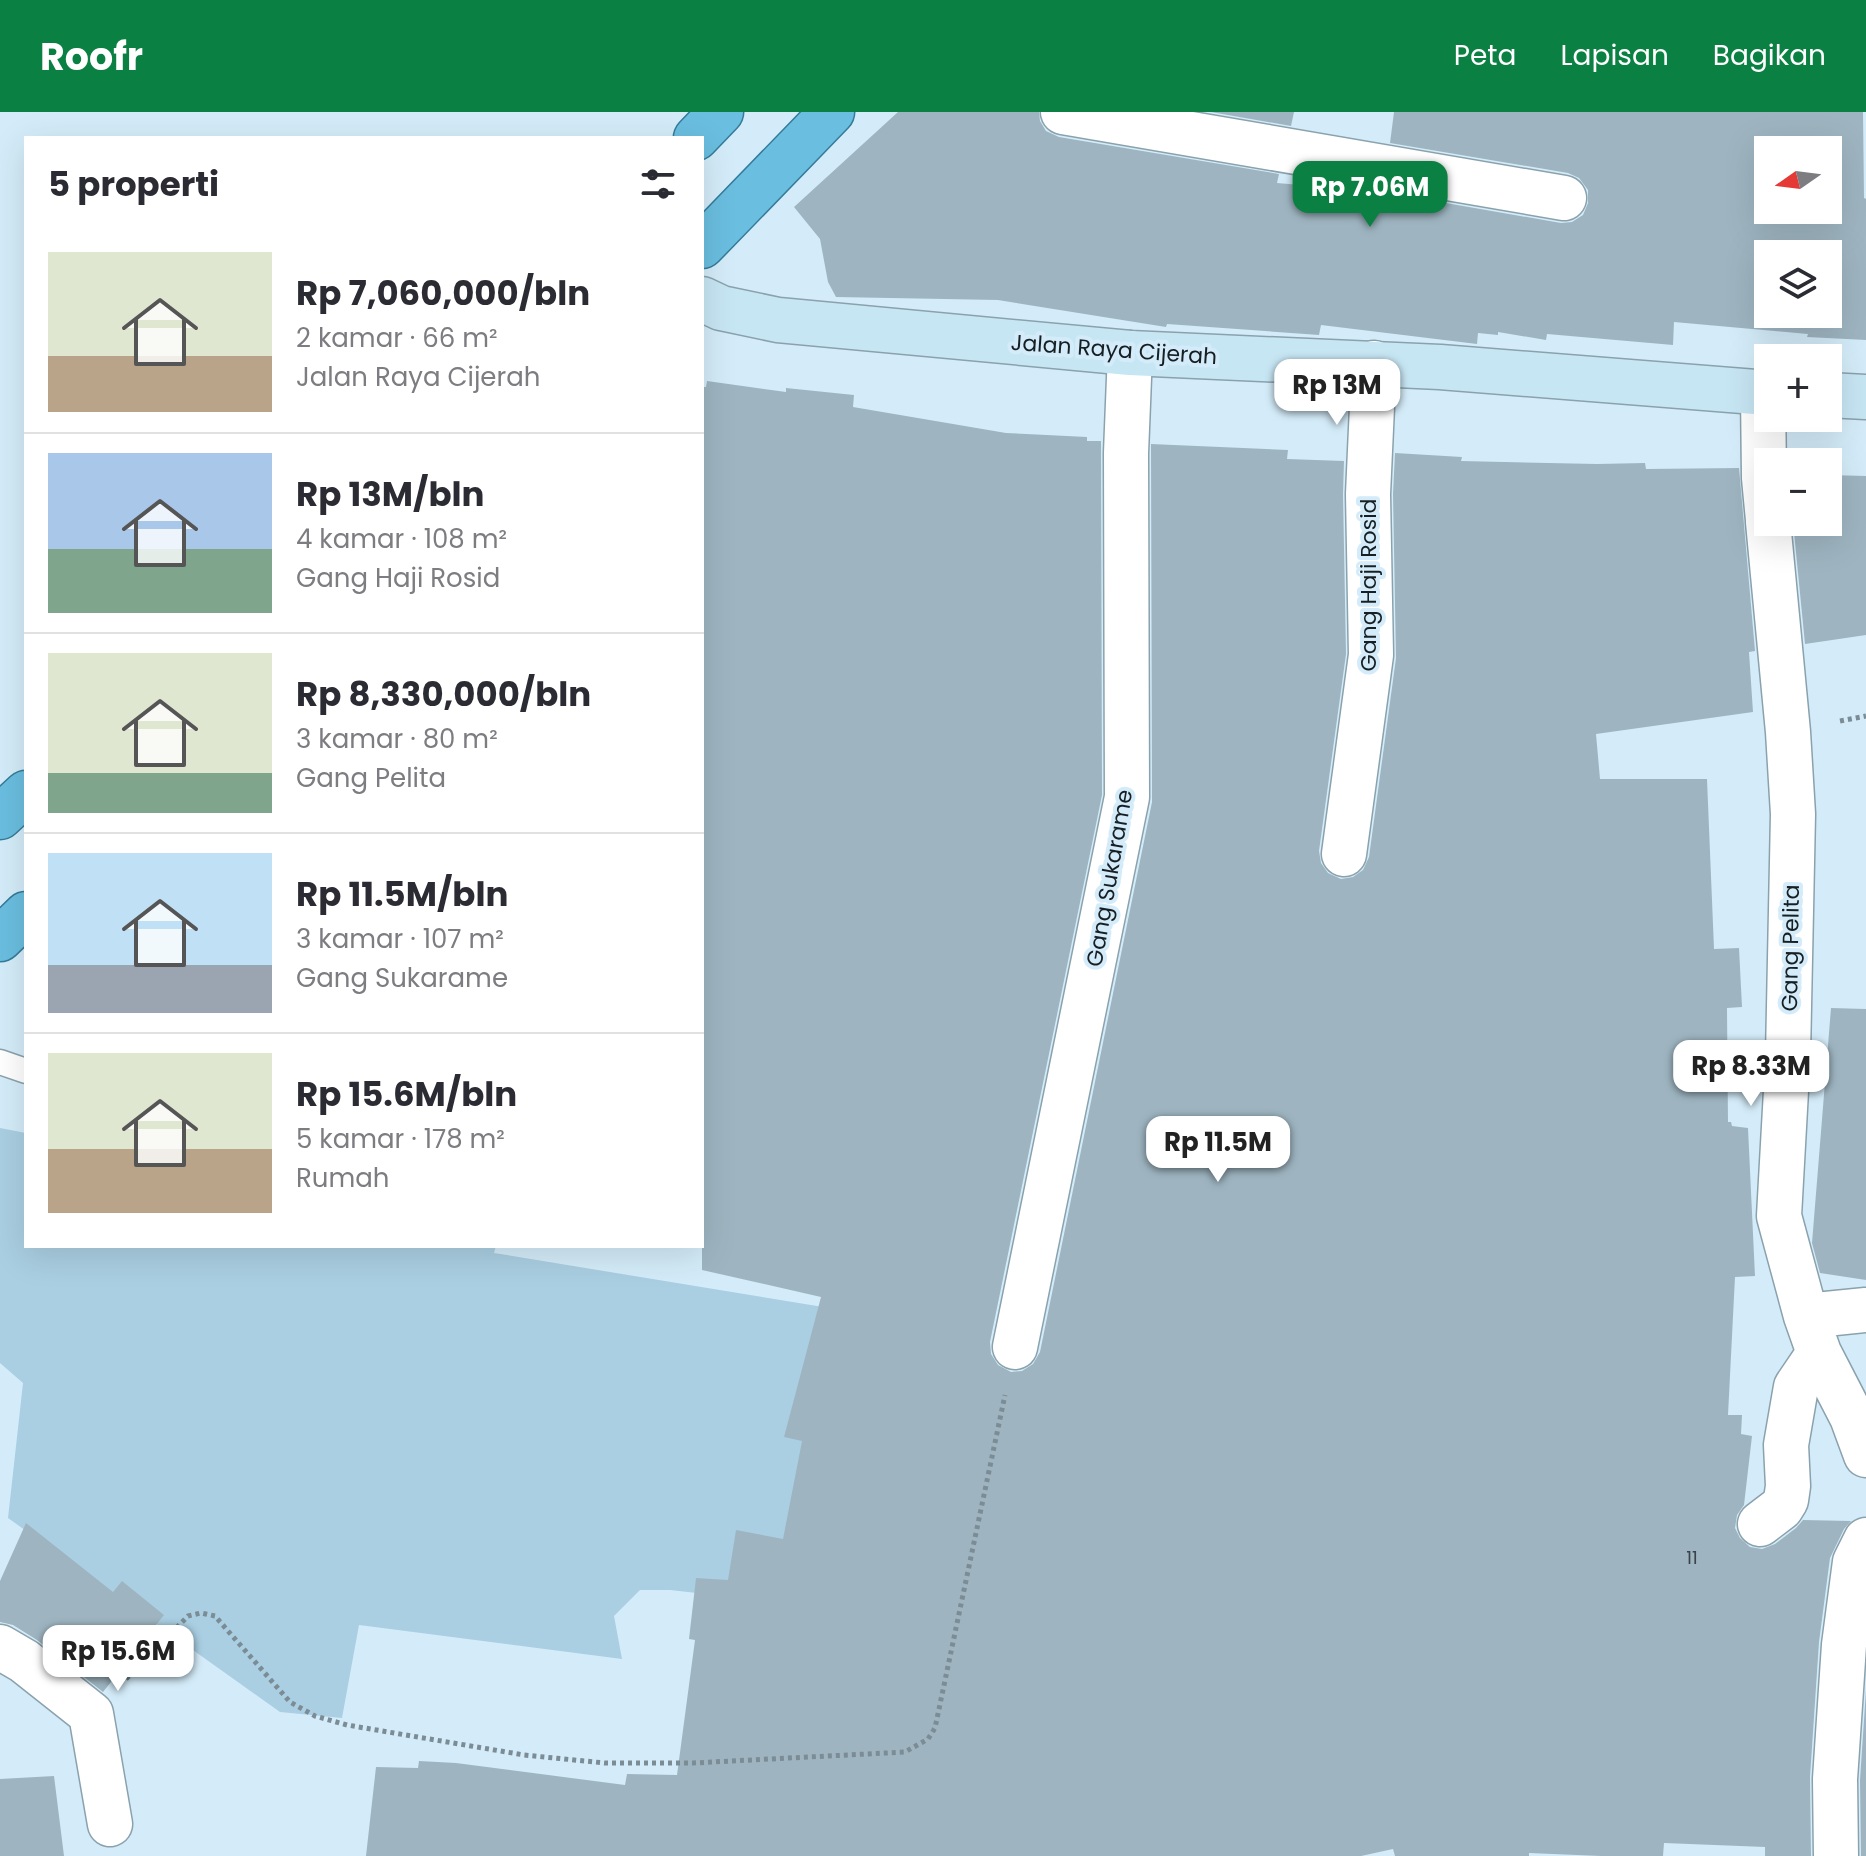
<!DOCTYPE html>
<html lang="id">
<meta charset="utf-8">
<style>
:root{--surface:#fff;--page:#f7f7f7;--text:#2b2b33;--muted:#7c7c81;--line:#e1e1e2;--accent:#0b8043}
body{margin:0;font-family:Poppins,sans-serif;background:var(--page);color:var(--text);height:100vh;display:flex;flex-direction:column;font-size:30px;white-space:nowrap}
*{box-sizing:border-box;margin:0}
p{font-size:26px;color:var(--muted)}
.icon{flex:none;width:44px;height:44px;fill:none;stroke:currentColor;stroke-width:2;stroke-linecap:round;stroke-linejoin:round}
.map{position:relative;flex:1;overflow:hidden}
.drawer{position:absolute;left:24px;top:24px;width:680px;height:1112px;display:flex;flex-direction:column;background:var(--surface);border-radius:0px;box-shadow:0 8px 32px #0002}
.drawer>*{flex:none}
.needle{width:52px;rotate:256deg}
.buttons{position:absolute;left:1754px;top:24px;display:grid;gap:16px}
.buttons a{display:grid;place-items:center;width:88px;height:88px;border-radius:0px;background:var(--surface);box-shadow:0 8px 32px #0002;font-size:40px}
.price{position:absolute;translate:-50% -68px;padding:0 18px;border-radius:16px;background:#fff;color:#222;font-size:26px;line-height:52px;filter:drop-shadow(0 2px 4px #0008)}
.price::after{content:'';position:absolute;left:50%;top:48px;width:24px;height:18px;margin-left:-12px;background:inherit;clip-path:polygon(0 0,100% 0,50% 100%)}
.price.current{background:var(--accent);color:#fff}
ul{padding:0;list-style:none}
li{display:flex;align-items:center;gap:24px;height:200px;padding:0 24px}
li+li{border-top:2px solid var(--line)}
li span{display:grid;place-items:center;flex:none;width:224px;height:160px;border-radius:0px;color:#555}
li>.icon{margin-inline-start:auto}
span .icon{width:96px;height:96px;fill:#fffc;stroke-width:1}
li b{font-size:34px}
h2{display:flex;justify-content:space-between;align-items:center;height:96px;padding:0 24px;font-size:34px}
header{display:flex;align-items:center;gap:48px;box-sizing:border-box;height:112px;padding:0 40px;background:var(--accent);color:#fff}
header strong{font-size:38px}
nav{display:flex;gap:44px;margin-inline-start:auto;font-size:28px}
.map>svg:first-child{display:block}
</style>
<header>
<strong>Roofr</strong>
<nav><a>Peta</a><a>Lapisan</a><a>Bagikan</a></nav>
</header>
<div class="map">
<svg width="1866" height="1744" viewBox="0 0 1866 1744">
<rect width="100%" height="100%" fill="#d4ecf9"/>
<path fill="#aacfe2" d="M0 1016 26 1021V1134H496L494 1141 866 1202 796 1492 670 1478H640L614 1504 622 1547 359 1513 342 1606 280 1600 8 1406 23 1271 0 1251Z"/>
<path fill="#9eb5c1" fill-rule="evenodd" d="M898 0H1039L1040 9 1046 19 1059 25 1279 62 1277 71 1383 80 1561 111 1572 110 1583 103 1588 91V78L1579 66 1568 61 1390 31 1394 0H1863L1864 86 1866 87V228L1807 225 1808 222 1674 210 1673 233 1547 222 1546 228 1498 220V223L1478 221 1477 232 1321 213 1319 223 1167 212 1166 215 998 188 836 185 828 170 820 127 794 95ZM1768 38H1828V98H1768ZM1768 142H1828V202H1768Z
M1211 0H1294L1291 14Z
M707 269 786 280V276L854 283 853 295 1006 321 1087 325V329H1101L1102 683 990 1230 991 1242 998 1253 1011 1260 1022 1259 1033 1252 1040 1240 1152 690 1151 332 1288 338 1287 347 1344 349 1343 382 1346 542 1319 739 1321 751 1328 761 1341 767 1353 765 1363 758 1369 745 1396 546 1393 382 1395 341 1462 345 1461 349 1597 352 1645 351 1646 357 1739 356 1755 539 1749 540 1753 600 1596 622 1600 667H1707L1714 837 1739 836 1742 895 1727 896 1728 1010H1731L1732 1014 1748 1016 1755 1164 1735 1165 1728 1303H1742L1741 1322 1752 1324 1744 1393 1737 1403 1735 1416 1740 1426 1750 1435 1762 1437 1775 1432 1796 1416 1803 1408 1851 1409 1844 1417 1830 1446 1819 1530 1810 1665 1811 1744H1765V1735L1664 1731 1663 1744H1601L1529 1741V1744H1395L1393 1737 1361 1744H366L376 1655 418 1656 419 1649 456 1651 625 1673 627 1662 677 1663 695 1528 689 1527 696 1466 728 1468 736 1418 783 1427 802 1329 784 1325 821 1185 702 1158V275H706Z
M1828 363 1866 364V523L1805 532 1793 410H1828Z
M1831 896 1866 897V1168L1820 1161 1812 1131Z
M26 1411 113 1480 122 1469 164 1503 103 1580 37 1528 13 1513 0 1510V1469Z
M1866 1578V1744H1861L1860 1668Z
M54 1664 64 1744H0V1667Z"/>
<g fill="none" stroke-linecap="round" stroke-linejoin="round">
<g stroke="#8aa2ad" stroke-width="27">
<path id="service" d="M0 950 26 959"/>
</g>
<g stroke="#8aa2ad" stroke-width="47">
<path id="minor" d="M1063 0 1564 86
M1763 281 1764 366 1768 408
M1768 410 1788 620 1793 702 1788 943 1779 1104 1806 1204 1819 1241 1852 1305 1866 1343
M1344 742 1371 543 1368 382 1374 251
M1806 1204 1866 1198
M1015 1235 1127 685 1126 341 1130 241
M1760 1412 1781 1396 1786 1388 1788 1374 1786 1333 1796 1275 1819 1241
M0 1535 24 1549 91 1602 110 1712
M1836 1744 1835 1667 1844 1533 1855 1450 1866 1428"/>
</g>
<g stroke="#8aa2ad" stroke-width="47">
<path id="secondary" d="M702 187 721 196 778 208 1130 241 1440 255 1768 281
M1828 283 1866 285"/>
</g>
<g stroke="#357b99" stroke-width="47">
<path id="trunk" d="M696 26 721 0
M702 134 832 0
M0 705 26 681
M0 827 26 802"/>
</g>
<path stroke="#7b8c95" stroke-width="5" stroke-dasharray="4 4" stroke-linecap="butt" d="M1840 609 1866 604
M126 1567 188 1504 201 1501 215 1504 290 1590 315 1604 347 1613 524 1643 605 1651H693L905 1640 928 1627 935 1616 1005 1283"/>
<use href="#service" stroke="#fff" stroke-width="24"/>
<use href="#minor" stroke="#fff" stroke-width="44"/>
<use href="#secondary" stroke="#c7e6f4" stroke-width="44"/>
<use href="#trunk" stroke="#6abee0" stroke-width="44"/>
</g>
<g text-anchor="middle" stroke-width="8" stroke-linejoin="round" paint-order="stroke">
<g font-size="18" fill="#38444a">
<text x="1692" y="1452">11</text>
</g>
<g font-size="22" fill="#161f23" stroke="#d4ecf9">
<text transform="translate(1114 237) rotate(4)" y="8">Jalan Raya Cijerah</text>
<text transform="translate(1368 473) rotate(-90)" y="8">Gang Haji Rosid</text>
<text transform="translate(1109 766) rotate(-80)" y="8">Gang Sukarame</text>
<text transform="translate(1790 836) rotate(-89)" y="8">Gang Pelita</text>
</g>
</g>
</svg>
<div class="buttons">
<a><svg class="needle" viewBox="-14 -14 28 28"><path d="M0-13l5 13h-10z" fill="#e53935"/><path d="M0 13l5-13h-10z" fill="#7c7c81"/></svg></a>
<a><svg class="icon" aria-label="layers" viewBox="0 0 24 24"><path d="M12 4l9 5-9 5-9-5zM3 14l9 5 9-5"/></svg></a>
<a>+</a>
<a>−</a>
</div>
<b class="price current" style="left:1370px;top:117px">Rp 7.06M</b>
<b class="price" style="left:1337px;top:315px">Rp 13M</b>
<b class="price" style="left:1751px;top:996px">Rp 8.33M</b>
<b class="price" style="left:1218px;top:1072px">Rp 11.5M</b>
<b class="price" style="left:118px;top:1581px">Rp 15.6M</b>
<section class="drawer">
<h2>5 properti<svg class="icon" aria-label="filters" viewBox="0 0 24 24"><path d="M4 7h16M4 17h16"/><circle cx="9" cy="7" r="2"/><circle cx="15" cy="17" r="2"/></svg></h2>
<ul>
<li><span style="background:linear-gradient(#dfe7d0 65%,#b9a48a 0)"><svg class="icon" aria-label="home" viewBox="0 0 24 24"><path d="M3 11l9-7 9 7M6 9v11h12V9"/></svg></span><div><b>Rp 7,060,000/bln</b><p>2 kamar · 66 m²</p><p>Jalan Raya Cijerah</p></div></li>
<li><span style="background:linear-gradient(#a9c7e8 60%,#7fa58c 0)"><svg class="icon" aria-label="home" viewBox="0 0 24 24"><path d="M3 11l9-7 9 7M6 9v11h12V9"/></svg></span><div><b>Rp 13M/bln</b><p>4 kamar · 108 m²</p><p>Gang Haji Rosid</p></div></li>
<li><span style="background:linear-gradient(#dfe7d0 75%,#7fa58c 0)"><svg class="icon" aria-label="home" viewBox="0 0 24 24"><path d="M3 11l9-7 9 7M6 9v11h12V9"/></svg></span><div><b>Rp 8,330,000/bln</b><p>3 kamar · 80 m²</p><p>Gang Pelita</p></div></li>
<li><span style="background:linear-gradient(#bfe0f5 70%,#9aa5b1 0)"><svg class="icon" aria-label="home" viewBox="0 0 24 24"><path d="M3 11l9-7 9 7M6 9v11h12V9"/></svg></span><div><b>Rp 11.5M/bln</b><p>3 kamar · 107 m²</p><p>Gang Sukarame</p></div></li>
<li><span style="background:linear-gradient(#dfe7d0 60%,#b9a48a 0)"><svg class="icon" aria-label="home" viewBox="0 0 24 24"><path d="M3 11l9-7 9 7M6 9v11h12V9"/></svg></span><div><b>Rp 15.6M/bln</b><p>5 kamar · 178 m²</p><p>Rumah</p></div></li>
</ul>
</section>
</div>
